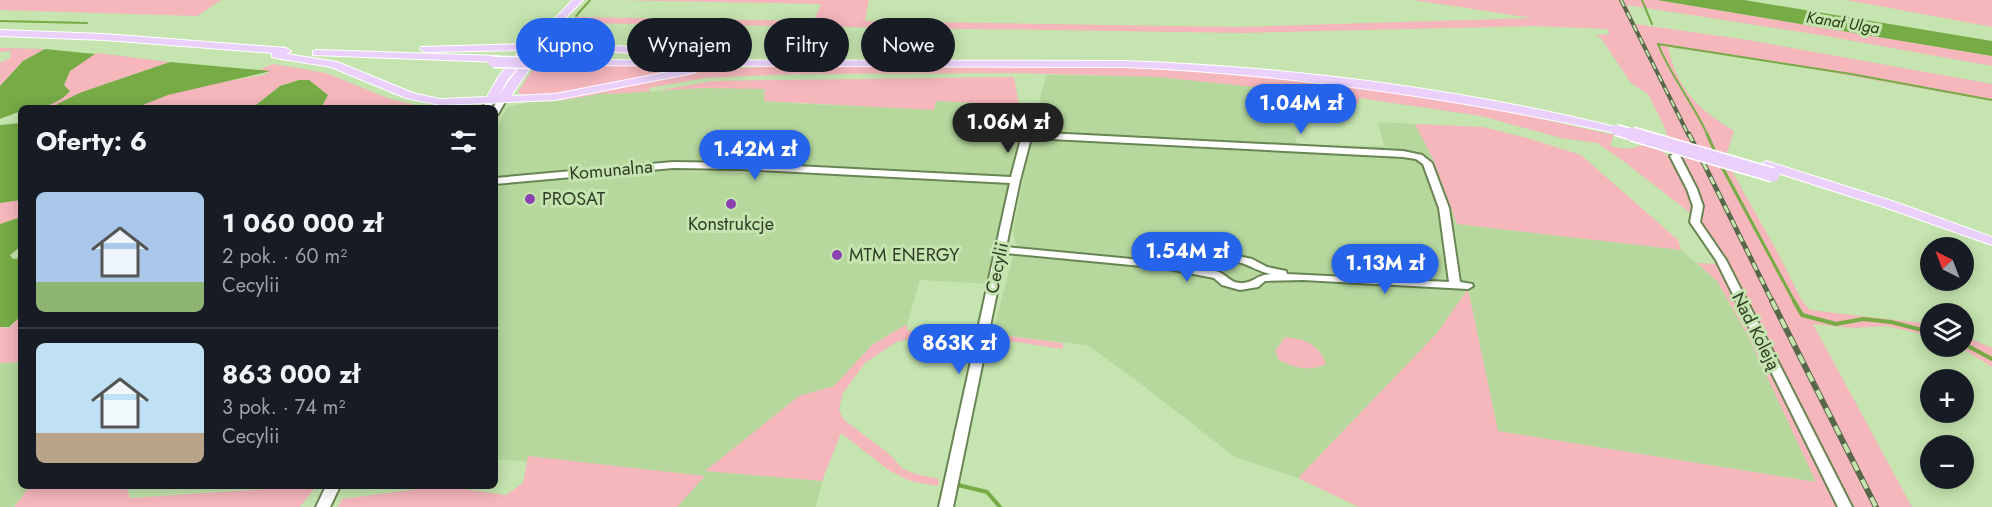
<!DOCTYPE html>
<html lang="pl">
<meta charset="utf-8">
<style>
:root{--surface:#171b24;--page:#242831;--text:#f1f3f6;--muted:#9ea1a6;--line:#363941;--accent:#2563eb}
body{margin:0;font-family:Jost,sans-serif;background:var(--page);color:var(--text);height:100vh;display:flex;flex-direction:column;font-size:22px;white-space:nowrap}
*{box-sizing:border-box;margin:0}
p{font-size:20px;color:var(--muted)}
.icon{flex:none;width:33px;height:33px;fill:none;stroke:currentColor;stroke-width:2;stroke-linecap:round;stroke-linejoin:round}
.map{position:relative;flex:1;overflow:hidden}
.side{position:absolute;left:18px;top:105px;width:480px;height:384px;display:flex;flex-direction:column;background:var(--surface);border-radius:9px;box-shadow:0 3px 15px #0003}
.side>*{flex:none}
.hud{position:absolute;left:516px;top:18px;width:570px;height:54px;display:flex;gap:12px}
.needle{width:39px;rotate:318deg}
.controls{position:absolute;left:1920px;top:237px;display:grid;gap:12px}
.controls a{display:grid;place-items:center;width:54px;height:54px;border-radius:50%;background:var(--surface);box-shadow:0 3px 15px #0003;font-size:30px}
.price{position:absolute;translate:-50% -51px;padding:0 14px;border-radius:21px;background:var(--accent);color:#fff;font-size:20px;line-height:39px;filter:drop-shadow(0 2px 3px #0008)}
.price::after{content:'';position:absolute;left:50%;top:36px;width:18px;height:14px;margin-left:-9px;background:inherit;clip-path:polygon(0 0,100% 0,50% 100%)}
.price.current{background:#222;color:#fff}
ul{padding:0;list-style:none}
li{display:flex;align-items:center;gap:18px;height:150px;padding:0 18px}
li+li{border-top:2px solid var(--line)}
li span{display:grid;place-items:center;flex:none;width:168px;height:120px;border-radius:9px;color:#555}
li>.icon{margin-inline-start:auto}
span .icon{width:72px;height:72px;fill:#fffc;stroke-width:1}
li b{font-size:26px}
h2{display:flex;justify-content:space-between;align-items:center;height:72px;padding:0 18px;font-size:26px}
.tag{padding:0 21px;border-radius:27px;background:var(--surface);box-shadow:0 3px 15px #0003;font-size:21px;line-height:54px}
.tag.current{background:var(--accent);color:#fff}
.map>svg:first-child{display:block}
</style>
<div class="map">
<svg width="1992" height="507" viewBox="0 0 1992 507">
<rect width="100%" height="100%" fill="#c5e4af"/>
<path fill="#b6d89d" d="M1046 75 1158 77 1284 90 1297 145 1384 146 1378 122 1415 124 1433 159 1457 224 1681 250 1717 281 1748 336 1817 482 1498 431 1468 290 1437 333 1298 478 1235 457 1132 377 1087 345 992 334 1016 245 1013 231 1034 123Z
M703 88 765 89V101L803 104 934 109 935 101 1019 105 1023 120 988 284 920 280 907 324 872 345 834 386 799 396 706 471 822 481 816 507H673L700 476 495 459V187L505 186 507 182 637 170 858 176 861 168 679 160 597 166 495 178V131L507 108 512 106 528 102 565 100 606 93 610 94Z
M21 362V486H30L13 507H0V363Z"/>
<path fill="#f5b6bc" d="M0 0H221L197 16 0 10Z
M615 0H869L865 21 1238 27 1533 18 1413 0H1657L1992 56V66L1820 35 1627 5 1635 24 1748 40 1992 84V101L1790 65 1668 47C1678 91 1698 109 1734 131L1725 159 1779 255 1801 299 1810 310 1930 324V336L1887 326 1853 328 1813 324 1912 507H1359L1298 478 1437 333 1468 289 1498 431 1816 482 1748 336 1717 281 1697 263 1718 264 1694 206 1690 213 1622 160 1597 143 1561 138 1481 116 1359 98 1358 104 1285 95 1284 90 1158 77 1016 73 792 74 705 78 649 88 650 92 713 81 1014 77 1019 105 936 101 934 110 764 101 765 89 703 88 610 94 605 93 565 100 528 102 702 70 785 66 1161 67 1312 78 1477 105 1614 135 1610 146C1624 149 1633 151 1645 143L1657 147 1672 160V150L1665 128 1648 94 1631 83 1601 38 1595 35 1610 34 1607 29 1533 26 1243 33 571 23 577 17 814 21 821 4Z
M1847 0H1992V27Z
M0 48 45 49 23 61 0 86V63L10 58 11 51 0 52Z
M97 53 170 62 82 92 58 108H44L68 93 64 85 70 71 76 65Z
M273 64 326 73 390 99 429 108H321L328 95 309 80H299L280 86 252 108H135C173 87 221 83 263 75L270 72 257 71Z
M720 65 676 70 558 94 525 97 518 92 535 66Z
M1415 124 1483 127 1527 138 1581 155 1678 240 1681 250 1457 224 1433 159Z
M21 200V217L0 224V203Z
M21 316V362L0 363V327L9 328Z
M907 324V330L915 332H978L1063 343V349L1016 342 991 340 973 344 918 337 896 342 865 363 843 393 839 409 843 419 888 453 903 469 916 474 939 479 938 486 910 481 890 471 841 433 822 481 705 471 799 396 834 386 872 345Z
M1964 336 1992 348V367L1960 347 1964 346Z
M1285 337C1305 339 1319 344 1326 364 1311 372 1294 368 1279 360L1275 351Z
M528 456 705 476 677 507H338L342 499 442 486 506 495 523 483Z
M30 486H126L130 498 316 486 300 507H14Z"/>
<path fill="#76ab45" d="M1657 0H1744L1992 41V56Z
M45 49 95 54 70 71 64 85 70 91C57 106 40 108 21 108V111L0 119V86L23 61Z
M170 62 271 71 168 95 135 108H58L57 104 82 92Z
M299 80H309L328 95 321 108H252L280 86Z
M21 123V200L0 203V125Z
M21 217V246L10 255 13 259 21 258V316L9 327H0V224Z"/>
<g fill="none" stroke-linecap="round" stroke-linejoin="round">
<path stroke="#76ab45" stroke-width="2" d="M1642 0 1652 24
M576 16 590 0
M0 21 87 23
M1708 136C1694 104 1671 77 1658 44L1851 74 1992 100"/>
<path stroke="#76ab45" stroke-width="3" d="M1707 134 1716 154
M1721 165 1795 303"/>
<path stroke="#76ab45" stroke-width="4" d="M1794 301 1802 315 1836 324 1863 319 1891 322 1930 332
M1964 344 1992 359
M958 485 987 492 1000 507"/>
<g stroke="#6a8554" stroke-width="4">
<path id="minor" d="M502 97 506 100 498 114 495 115V108H493L499 98Z
M490 98 494 101 491 108H483L487 99Z
M1027 132 1403 151 1422 155 1432 163 1449 208 1460 282 1472 284 1473 286 1468 289 1303 280 1265 281 1258 287 1240 290 1222 285 1214 278 1163 268 1005 253 953 507H939L1010 183 740 169 673 168 495 184V178L673 162 740 163 1011 177 1022 135ZM1031 138 1403 157 1416 159 1423 164 1439 208 1449 282 1287 274 1286 271 1267 267 1252 259 1238 256 1193 264 1192 267 1163 262 1006 247 1020 180ZM1238 262C1250 265 1259 272 1271 274 1256 275 1255 282 1243 283 1233 284 1229 278 1221 273 1216 270 1207 270 1201 269 1214 268 1225 263 1238 262Z
M1675 153 1680 156 1697 189 1703 206 1700 222 1726 260 1852 507H1838L1716 260 1690 222 1693 206 1687 189 1670 156Z
M326 486H340L330 507H316Z"/>
</g>
<g stroke="#fff" stroke-width="2">
<path id="major" d="M573 0H583L542 42 721 52 726 55 721 58 544 48 532 50 508 79 498 96 531 51 535 50 540 53 511 96 555 94 694 67 699 70 694 73 555 100 440 105 406 98 331 67 276 58 272 57V53L105 40 0 36V30L105 34 286 48 291 51 287 54 337 62 413 93 440 99 487 97 499 76 521 50 425 52 420 49 421 47 527 44 541 33Z
M317 50 498 56 503 59 498 62 313 55V51Z
M540 60 1124 61C1291 67 1458 88 1620 128L1622 130 1616 133C1453 98 1291 74 1124 67L536 65 535 63Z
M1766 161 1895 202 1992 237V245L1887 208 1762 168 1760 165Z"/>
</g>
<use href="#minor" fill="#fff" fill-rule="evenodd"/>
<use href="#major" fill="#ead0fb" fill-rule="evenodd"/>
<g stroke="#57684a" stroke-width="4">
<path id="rail-far2" d="M1621 0 1689 136"/>
</g>
<g stroke="#57684a" stroke-width="5">
<path id="rail-far1" d="M1689 134 1773 303"/>
</g>
<g stroke="#57684a" stroke-width="6">
<path id="rail" d="M1772 301 1876 507"/>
</g>
<use href="#rail-far2" stroke="#c5e4af" stroke-width="2" stroke-dasharray="7" stroke-linecap="butt"/>
<use href="#rail-far1" stroke="#c5e4af" stroke-width="3" stroke-dasharray="8" stroke-linecap="butt"/>
<use href="#rail" stroke="#c5e4af" stroke-width="4" stroke-dasharray="10" stroke-linecap="butt"/>
<g stroke="#fff" stroke-width="13" stroke-linecap="butt">
<path id="major-bridge-far1" d="M493 62 540 63
M1616 130 1637 136"/>
</g>
<g stroke="#fff" stroke-width="16" stroke-linecap="butt">
<path id="major-bridge" d="M1632 134 1773 175"/>
</g>
<use href="#major-bridge-far1" stroke="#ead0fb" stroke-width="10"/>
<use href="#major-bridge" stroke="#ead0fb" stroke-width="13"/>
</g>
<g fill="#8c41b3" stroke="#c5e4af" stroke-width="2">
<circle cx="530" cy="199" r="6"/>
<circle cx="731" cy="204" r="6"/>
<circle cx="837" cy="255" r="6"/>
</g>
<g text-anchor="middle" stroke-width="6" stroke-linejoin="round" paint-order="stroke">
<g font-size="16" font-style="italic" fill="#273c13" stroke="#c5e4af">
<text transform="translate(1843 22) rotate(9)" y="6">Kanał Ulga</text>
</g>
<g font-size="18" fill="#303c26" stroke="#c5e4af">
<text transform="translate(611 170) rotate(-5)" y="6">Komunalna</text>
<text transform="translate(997 268) rotate(-78)" y="6">Cecylii</text>
<text transform="translate(1756 331) rotate(63)" y="6">Nad Koleją</text>
</g>
<g font-size="18" fill="#303c26" stroke="#c5e4af" text-anchor="start">
<text x="542" y="205">PROSAT</text>
<text x="731" y="230" text-anchor="middle">Konstrukcje</text>
<text x="849" y="261">MTM ENERGY</text>
</g>
</g>
</svg>
<div class="controls">
<a><svg class="needle" viewBox="-14 -14 28 28"><path d="M0-13l5 13h-10z" fill="#e53935"/><path d="M0 13l5-13h-10z" fill="#9ea1a6"/></svg></a>
<a><svg class="icon" aria-label="layers" viewBox="0 0 24 24"><path d="M12 4l9 5-9 5-9-5zM3 14l9 5 9-5"/></svg></a>
<a>+</a>
<a>−</a>
</div>
<b class="price" style="left:1301px;top:135px">1.04M zł</b>
<b class="price current" style="left:1008px;top:154px">1.06M zł</b>
<b class="price" style="left:755px;top:181px">1.42M zł</b>
<b class="price" style="left:1187px;top:283px">1.54M zł</b>
<b class="price" style="left:1385px;top:295px">1.13M zł</b>
<b class="price" style="left:959px;top:375px">863K zł</b>
<div class="hud">
<a class="tag current">Kupno</a>
<a class="tag">Wynajem</a>
<a class="tag">Filtry</a>
<a class="tag">Nowe</a>
</div>
<section class="side">
<h2>Oferty: 6<svg class="icon" aria-label="filters" viewBox="0 0 24 24"><path d="M4 7h16M4 17h16"/><circle cx="9" cy="7" r="2"/><circle cx="15" cy="17" r="2"/></svg></h2>
<ul>
<li><span style="background:linear-gradient(#a9c7e8 75%,#8fb573 0)"><svg class="icon" aria-label="home" viewBox="0 0 24 24"><path d="M3 11l9-7 9 7M6 9v11h12V9"/></svg></span><div><b>1 060 000 zł</b><p>2 pok. · 60 m²</p><p>Cecylii</p></div></li>
<li><span style="background:linear-gradient(#bfe0f5 75%,#b9a48a 0)"><svg class="icon" aria-label="home" viewBox="0 0 24 24"><path d="M3 11l9-7 9 7M6 9v11h12V9"/></svg></span><div><b>863 000 zł</b><p>3 pok. · 74 m²</p><p>Cecylii</p></div></li>
</ul>
</section>
</div>
